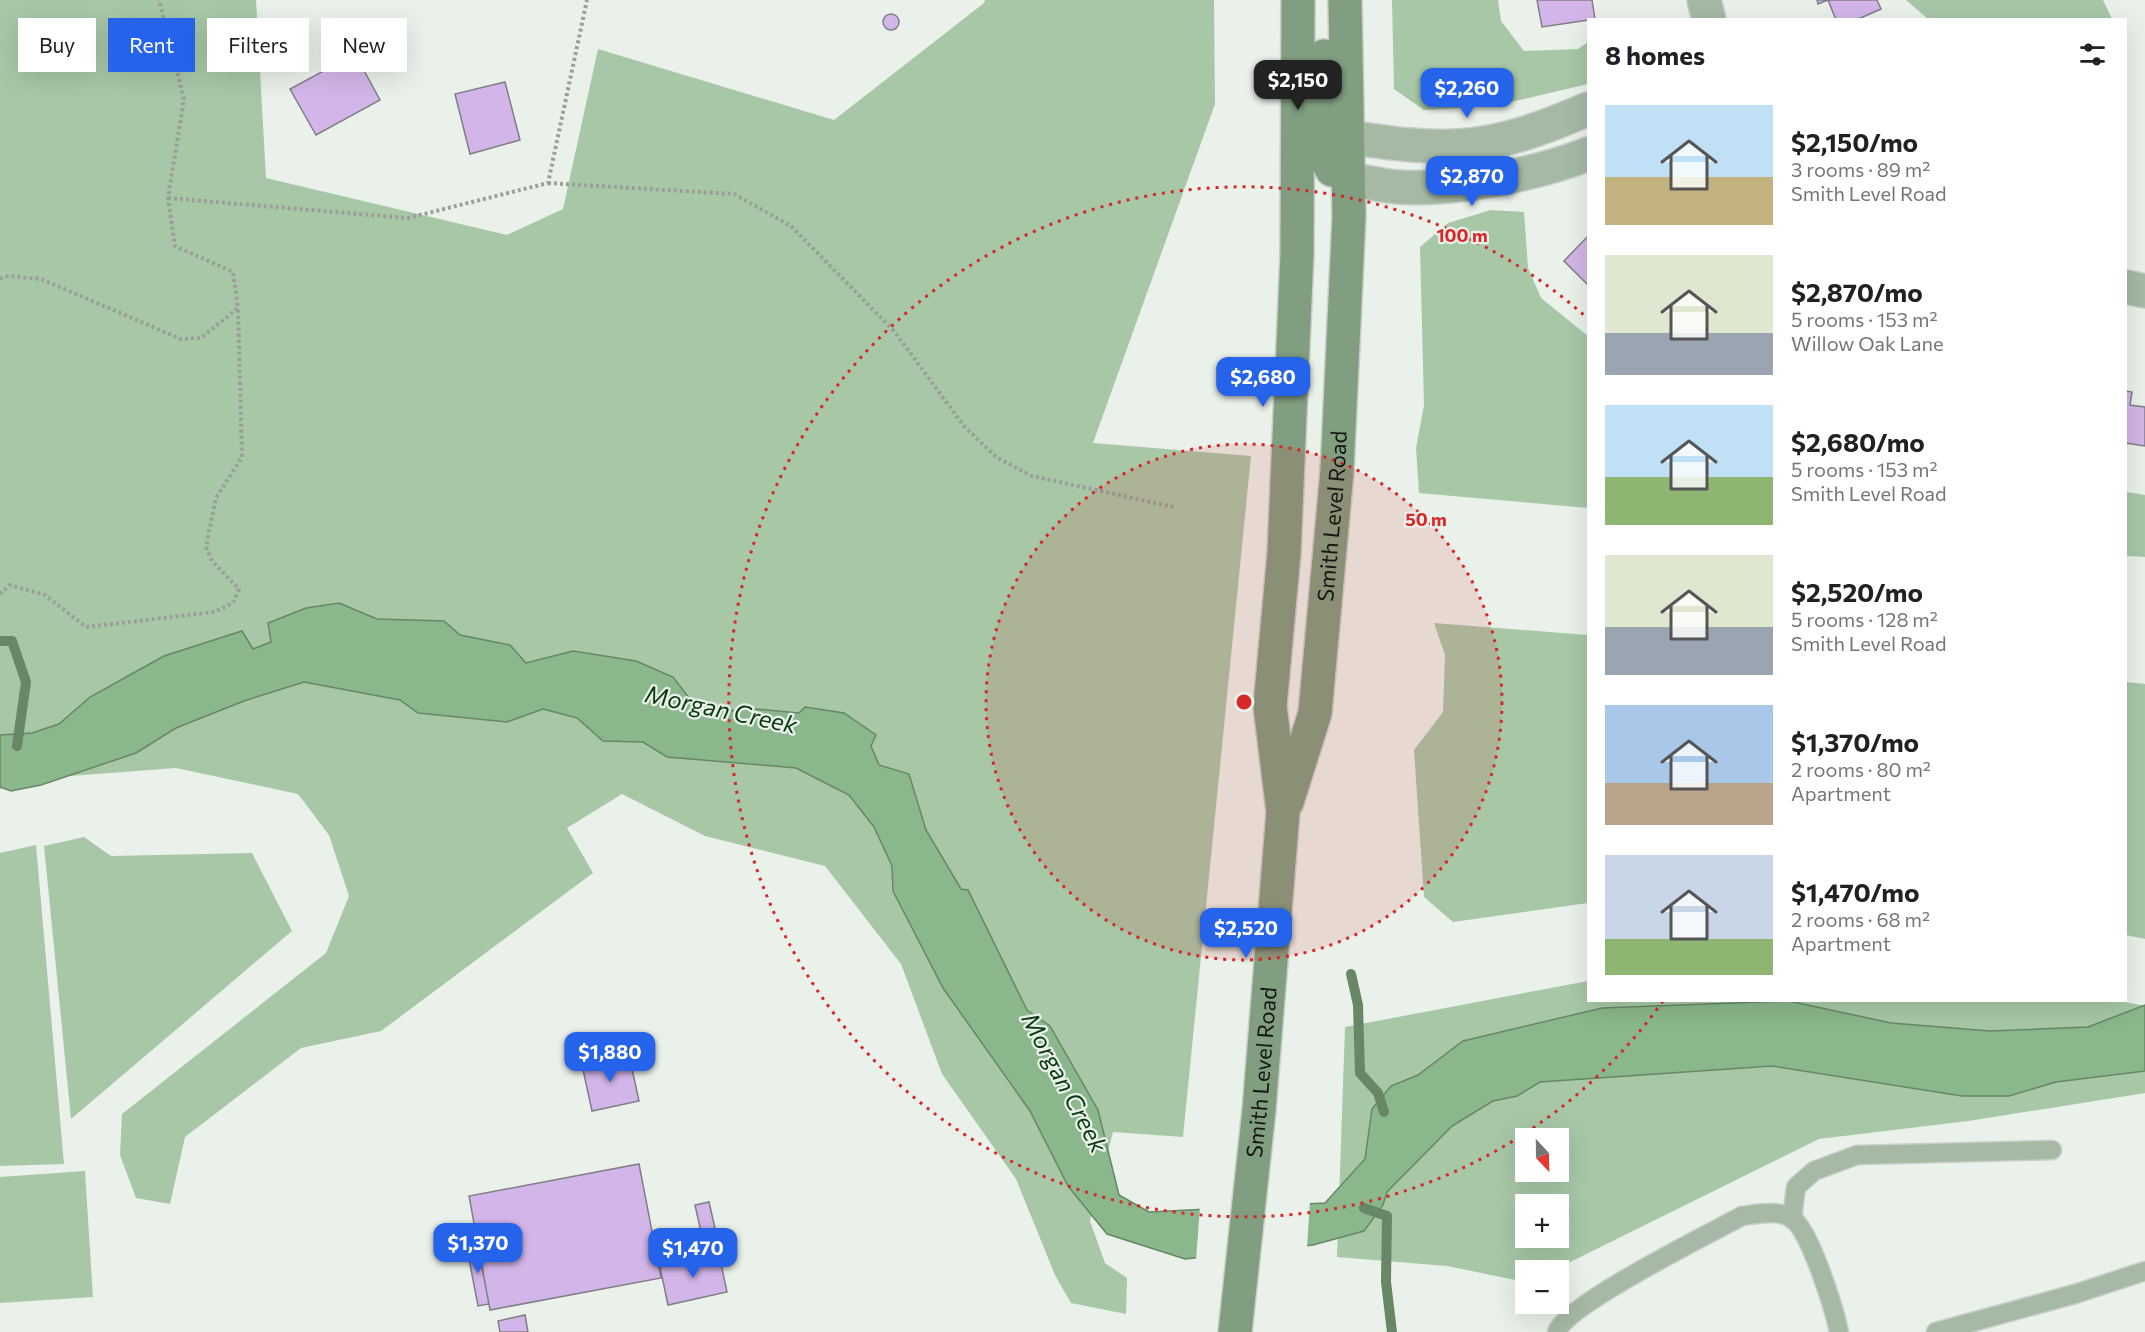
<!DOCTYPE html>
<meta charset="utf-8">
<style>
:root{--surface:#fff;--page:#f6f6f6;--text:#202124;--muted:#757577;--accent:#2563eb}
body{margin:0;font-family:Commissioner,sans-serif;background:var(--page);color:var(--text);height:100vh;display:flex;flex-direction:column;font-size:22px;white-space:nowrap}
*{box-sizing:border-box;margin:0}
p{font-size:20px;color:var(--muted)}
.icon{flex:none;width:33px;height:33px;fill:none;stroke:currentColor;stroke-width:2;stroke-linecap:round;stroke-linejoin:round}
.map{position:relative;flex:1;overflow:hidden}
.panel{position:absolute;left:1587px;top:18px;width:540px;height:984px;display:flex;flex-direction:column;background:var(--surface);border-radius:0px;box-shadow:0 6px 24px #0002}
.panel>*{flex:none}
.top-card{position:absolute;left:18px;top:18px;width:570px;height:54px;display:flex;gap:12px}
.needle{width:39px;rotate:158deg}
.controls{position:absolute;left:1515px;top:1128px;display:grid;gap:12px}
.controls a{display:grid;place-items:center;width:54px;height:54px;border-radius:0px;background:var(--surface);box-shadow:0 6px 24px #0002;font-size:30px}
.price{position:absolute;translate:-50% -51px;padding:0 14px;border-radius:12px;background:var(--accent);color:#fff;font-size:20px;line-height:39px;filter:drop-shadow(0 2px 3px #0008)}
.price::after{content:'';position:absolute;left:50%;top:36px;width:18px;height:14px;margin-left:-9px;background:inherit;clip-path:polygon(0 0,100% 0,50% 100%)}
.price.on{background:#222;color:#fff}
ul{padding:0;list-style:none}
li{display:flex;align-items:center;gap:18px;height:150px;padding:0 18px}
li span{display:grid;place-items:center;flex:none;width:168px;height:120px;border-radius:0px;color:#555}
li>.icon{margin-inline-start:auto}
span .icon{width:72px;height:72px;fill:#fffc;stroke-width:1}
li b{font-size:26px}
h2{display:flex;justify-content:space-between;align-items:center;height:72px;padding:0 18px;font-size:26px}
.pill{padding:0 21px;border-radius:0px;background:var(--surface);box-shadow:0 6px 24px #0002;font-size:21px;line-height:54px}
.pill.on{background:var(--accent);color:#fff}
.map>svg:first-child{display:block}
</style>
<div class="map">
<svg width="2145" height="1332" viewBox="0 0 2145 1332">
<rect width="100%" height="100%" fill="#eaf1ea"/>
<path fill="#a7c7a7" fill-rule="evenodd" d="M0 0H256L266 178 507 235 563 209 598 49 834 120 984 3 985 0H1214L1215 104 1093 443 1251 456 1183 1137 1113 1132 1090 1221 1105 1263 1127 1278 1126 1314 1071 1303 1055 1275 1016 1179 942 1074 901 964 825 866 705 836 622 794 567 828 593 873 381 1031 301 1048 185 1137 170 1204 136 1198 120 1155 122 1114 326 953 349 896 329 835 298 794 176 768 30 779 0 789Z
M1392 0H1498L1501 21 1524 51 1578 49 1588 42V84L1494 106 1424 110 1394 89Z
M1906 0H2103L2112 19H1928Z
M1491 210 1524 212 1528 268 1541 298 1588 336V508L1419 493 1416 448 1424 405 1420 247 1448 223Z
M2126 492 2145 495V557L2126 556Z
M1434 623 1588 635V903L1453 922 1424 897 1414 750 1443 712 1445 655Z
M2126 682 2145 684V939L2126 935Z
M84 837 111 856 252 853 292 931 71 1119 44 846Z
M36 845 64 1164 0 1166V853Z
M1588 981V1000H2116L2145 1006V1093L1968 1121 1819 1139 1554 1270H1526L1525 1282 1447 1266 1337 1257 1345 1027ZM1526 1138H1558V1172H1526ZM1526 1204H1558V1238H1526Z
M85 1171 93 1297 0 1303V1177Z"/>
<path fill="#8ab78b" stroke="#678767" stroke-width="1.5" d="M339 603 377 619 444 621 460 635 510 645 526 663 573 651 636 661 673 677 693 703 735 711 746 708 799 713 805 707 844 713 876 735 871 746 879 765 909 774 926 830 961 889 968 890 1027 1010 1050 1026 1098 1110 1119 1195 1149 1212 1325 1203 1365 1159 1372 1109 1391 1086 1418 1075 1463 1041 1602 1008 1789 1001 1891 1023 1990 1031 2088 1027 2145 1005V1071L2056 1082 2009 1096H1962L1772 1066 1540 1082 1517 1096 1493 1101 1452 1126 1387 1192 1383 1205 1364 1231 1313 1245 1185 1259 1107 1234 1068 1186 1030 1111 943 988 893 891 892 866 874 827 849 795 796 768 667 757 643 742 603 741 577 718 543 709 507 722 418 713 400 700 304 682 244 701 176 728 136 753 41 785 11 791 0 787V735L32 733 59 724 90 697 164 656 242 631 253 649 271 642 268 623 306 608Z"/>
<path fill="#eaf1ea" d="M1310 1201 1307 1248 1196 1260 1200 1206Z"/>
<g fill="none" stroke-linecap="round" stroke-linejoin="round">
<path stroke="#678767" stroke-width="10" d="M0 641H12L26 682 17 746
M1351 974 1358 1005 1360 1073 1378 1093 1384 1112
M1364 1208 1387 1216 1386 1282 1392 1332"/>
</g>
<path fill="#d2b5e9" stroke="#827e86" stroke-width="1.5" d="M1537 0H1592L1595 19 1542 27Z
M1817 0H1877L1881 9 1856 20H1836L1828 0 1818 4Z
M883 22a8 8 0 1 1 16 0a8 8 0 1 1-16 0Z
M355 54 380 100 316 135 290 89Z
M505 82 520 140 470 154 455 94Z
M1588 236V285L1564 261Z
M2126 391 2132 392 2130 405 2145 407V446L2126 443Z
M629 1055 639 1101 592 1111 582 1065Z
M639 1164 661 1278 490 1310 469 1196Z
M709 1202 715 1228 701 1232 695 1205Z
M477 1242 489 1304 478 1306 466 1243Z
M719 1254 727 1292 668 1305 660 1267Z
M525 1315 528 1332H500L498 1321Z"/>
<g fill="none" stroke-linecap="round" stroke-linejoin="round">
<g stroke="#c8cec8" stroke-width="21">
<path id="lane" d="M1792 1219 1796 1187 1814 1171 1857 1155 2052 1150
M1557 1332C1567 1304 1709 1234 1742 1216 1757 1214 1779 1209 1793 1219 1811 1234 1834 1308 1839 1332
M1936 1332 2075 1294 2145 1271"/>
</g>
<g stroke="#c8cec8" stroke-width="36">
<path id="street" d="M1704 0 1709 20
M1347 137C1383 142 1420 148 1457 146 1503 144 1546 127 1588 109
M1347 179C1364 181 1381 186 1398 187 1453 191 1538 174 1588 154
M2126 287 2145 291"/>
</g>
<g stroke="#c8cec8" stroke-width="36">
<g id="secondary">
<path d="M1324 56C1323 80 1318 153 1332 170"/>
<path id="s1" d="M1287 802 1315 713 1337 471 1349 216 1345 0"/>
<path id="s2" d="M1235 1332 1259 1110 1283 812 1270 706 1284 553 1297 254 1298 0"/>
</g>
</g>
<path stroke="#999f99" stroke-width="4" stroke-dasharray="3 3" stroke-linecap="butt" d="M548 183 734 194 791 226 894 331 964 426 996 457 1032 476 1174 507
M168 198 408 218 548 183 587 0
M0 279 8 276 41 279 181 339 201 338 238 308 233 272 175 246 168 198 184 99 159 0
M0 594 10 585 45 595 86 627 214 612 233 603 239 589 212 561 206 547 216 498 242 457 238 308"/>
<use href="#lane" stroke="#a5b9a5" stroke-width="18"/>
<use href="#street" stroke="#a5b9a5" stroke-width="33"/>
<use href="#secondary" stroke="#819e81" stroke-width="33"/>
</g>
<circle cx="1244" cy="702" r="258" fill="#d62828" fill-opacity=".12"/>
<g fill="none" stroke="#d62828" stroke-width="3" stroke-dasharray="3 6">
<circle cx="1244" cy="702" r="258"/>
<path d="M1663 1001A515 515 0 1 1 1585 316"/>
</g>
<g text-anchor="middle" stroke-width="4.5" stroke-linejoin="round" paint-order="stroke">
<g font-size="22" fill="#141714" stroke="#eaf1ea">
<text dy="8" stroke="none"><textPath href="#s1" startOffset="291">Smith Level Road</textPath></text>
<text dy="8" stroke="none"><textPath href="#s2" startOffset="261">Smith Level Road</textPath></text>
</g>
<g font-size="24" font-style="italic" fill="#083a10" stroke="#eaf1ea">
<text transform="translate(721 710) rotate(12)" y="8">Morgan Creek</text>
<text transform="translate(1064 1083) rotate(62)" y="8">Morgan Creek</text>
</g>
</g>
<circle cx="1244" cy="702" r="9" fill="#d62828" stroke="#eaf1ea" stroke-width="3"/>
<g font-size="18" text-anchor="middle" font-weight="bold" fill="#d62828" stroke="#eaf1ea" stroke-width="4.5" stroke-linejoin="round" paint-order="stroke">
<text x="1462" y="242">100 m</text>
<text x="1426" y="526">50 m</text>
</g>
</svg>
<div class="controls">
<a><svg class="needle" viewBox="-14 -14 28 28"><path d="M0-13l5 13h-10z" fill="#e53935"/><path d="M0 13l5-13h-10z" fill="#757577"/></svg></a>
<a>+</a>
<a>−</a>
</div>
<b class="price on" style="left:1298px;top:111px">$2,150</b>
<b class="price" style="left:1467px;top:119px">$2,260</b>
<b class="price" style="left:1472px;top:207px">$2,870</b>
<b class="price" style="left:1263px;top:408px">$2,680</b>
<b class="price" style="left:1246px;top:959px">$2,520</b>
<b class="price" style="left:610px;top:1083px">$1,880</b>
<b class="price" style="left:478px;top:1274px">$1,370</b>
<b class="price" style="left:693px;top:1279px">$1,470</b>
<div class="top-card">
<a class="pill">Buy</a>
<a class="pill on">Rent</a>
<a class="pill">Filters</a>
<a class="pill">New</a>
</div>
<section class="panel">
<h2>8 homes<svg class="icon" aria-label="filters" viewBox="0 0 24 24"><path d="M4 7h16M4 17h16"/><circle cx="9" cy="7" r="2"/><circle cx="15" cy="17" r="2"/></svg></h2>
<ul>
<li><span style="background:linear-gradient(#bfe0f5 60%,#c2b280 0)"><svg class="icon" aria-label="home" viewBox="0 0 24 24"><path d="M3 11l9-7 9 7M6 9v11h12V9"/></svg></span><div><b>$2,150/mo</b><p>3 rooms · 89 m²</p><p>Smith Level Road</p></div></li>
<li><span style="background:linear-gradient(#dfe7d0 65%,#9aa5b1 0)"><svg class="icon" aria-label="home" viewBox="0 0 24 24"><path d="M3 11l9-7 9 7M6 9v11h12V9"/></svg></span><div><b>$2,870/mo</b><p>5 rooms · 153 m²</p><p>Willow Oak Lane</p></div></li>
<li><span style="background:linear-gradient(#bfe0f5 60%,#8fb573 0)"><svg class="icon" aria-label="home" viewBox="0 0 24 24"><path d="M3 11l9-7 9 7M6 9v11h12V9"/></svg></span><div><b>$2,680/mo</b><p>5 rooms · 153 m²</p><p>Smith Level Road</p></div></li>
<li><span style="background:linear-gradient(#dfe7d0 60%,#9aa5b1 0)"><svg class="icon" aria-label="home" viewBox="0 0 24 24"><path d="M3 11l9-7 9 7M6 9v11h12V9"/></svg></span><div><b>$2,520/mo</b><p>5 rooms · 128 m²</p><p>Smith Level Road</p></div></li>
<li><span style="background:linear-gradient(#a9c7e8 65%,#b9a48a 0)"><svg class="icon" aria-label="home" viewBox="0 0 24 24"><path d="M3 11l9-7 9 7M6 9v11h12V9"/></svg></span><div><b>$1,370/mo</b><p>2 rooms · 80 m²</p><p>Apartment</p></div></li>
<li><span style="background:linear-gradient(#c9d6e8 70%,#8fb573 0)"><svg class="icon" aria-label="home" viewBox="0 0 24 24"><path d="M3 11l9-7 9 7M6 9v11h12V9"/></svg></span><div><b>$1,470/mo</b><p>2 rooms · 68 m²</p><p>Apartment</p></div></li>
</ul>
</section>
</div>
